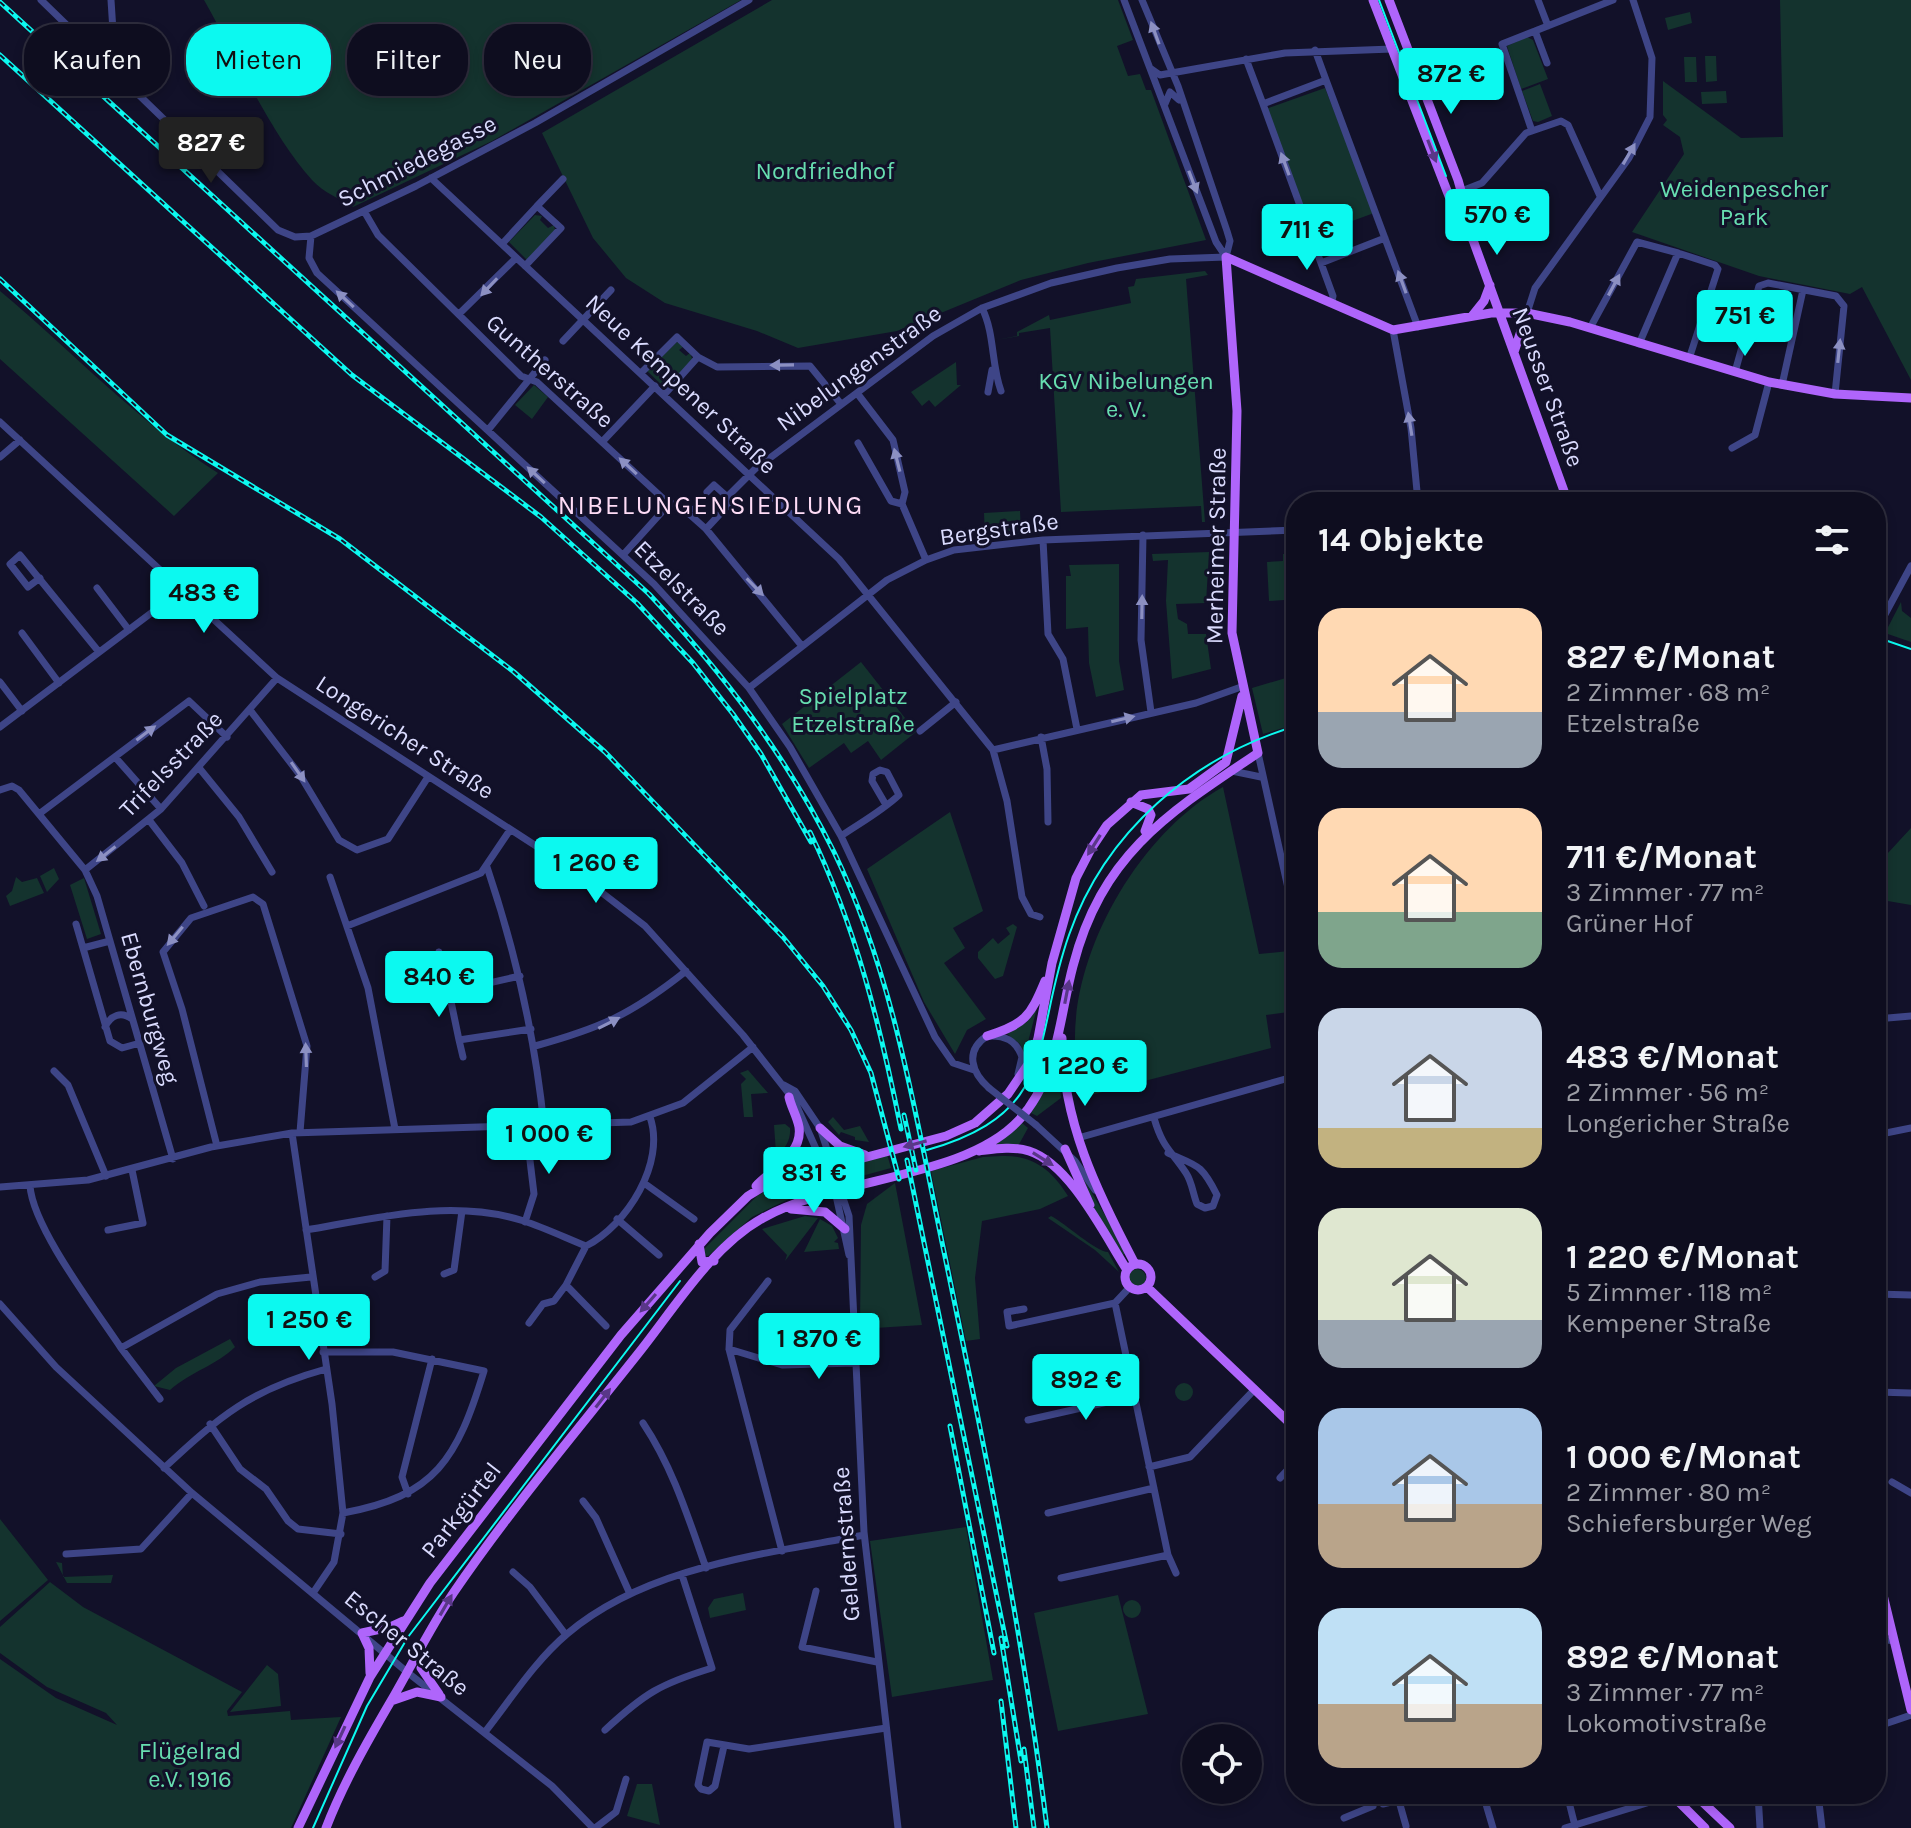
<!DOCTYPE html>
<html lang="de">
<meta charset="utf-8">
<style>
:root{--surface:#0e0d1f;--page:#1c1b2c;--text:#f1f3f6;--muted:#9b9ca4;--line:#2e2d3d;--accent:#0cf9f0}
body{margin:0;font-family:Karla,sans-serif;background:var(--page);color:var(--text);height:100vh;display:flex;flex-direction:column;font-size:30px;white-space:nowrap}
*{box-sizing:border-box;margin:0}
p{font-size:26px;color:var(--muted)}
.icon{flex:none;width:44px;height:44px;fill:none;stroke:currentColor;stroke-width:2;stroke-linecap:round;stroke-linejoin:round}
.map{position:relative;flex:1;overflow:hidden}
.panel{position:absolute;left:1286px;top:492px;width:600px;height:1312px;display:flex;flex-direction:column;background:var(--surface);border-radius:32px;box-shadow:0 4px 12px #0003,0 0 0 2px var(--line)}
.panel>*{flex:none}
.banner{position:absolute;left:24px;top:24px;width:760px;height:72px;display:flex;gap:16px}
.controls{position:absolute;left:1182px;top:1724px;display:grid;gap:16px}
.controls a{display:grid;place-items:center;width:80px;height:80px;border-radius:50%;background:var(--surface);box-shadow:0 4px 12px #0003,0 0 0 2px var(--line);font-size:40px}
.price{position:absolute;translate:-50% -68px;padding:0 18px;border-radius:8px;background:var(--accent);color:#111;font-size:26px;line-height:52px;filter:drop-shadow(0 2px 4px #0008)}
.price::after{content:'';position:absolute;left:50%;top:48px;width:24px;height:18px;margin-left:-12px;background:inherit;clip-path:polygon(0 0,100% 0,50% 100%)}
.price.on{background:#222;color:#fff}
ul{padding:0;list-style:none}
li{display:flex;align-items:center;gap:24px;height:200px;padding:0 32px}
li span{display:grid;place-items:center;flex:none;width:224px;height:160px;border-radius:24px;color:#555}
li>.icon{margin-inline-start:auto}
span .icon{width:96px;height:96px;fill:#fffc;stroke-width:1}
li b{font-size:34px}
h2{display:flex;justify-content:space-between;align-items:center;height:96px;padding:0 32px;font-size:34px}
.chip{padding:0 28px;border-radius:32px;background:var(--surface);box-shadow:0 4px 12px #0003,0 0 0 2px var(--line);font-size:28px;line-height:72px}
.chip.on{background:var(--accent);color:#111}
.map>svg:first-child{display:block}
</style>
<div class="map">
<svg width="1911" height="1828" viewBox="0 0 1911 1828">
<rect width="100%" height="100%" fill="#121129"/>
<path fill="#14332e" d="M204 0H741L492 141 353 207C339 198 324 193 312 180 272 136 234 53 204 0Z
M772 0H1118L1133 40 1117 46 1128 76 1140 74 1146 90H1151L1206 240 1088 263 1021 280 897 331 798 348 757 331 665 303 626 278 593 238 542 133Z
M1780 0H1911V380L1862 287 1850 294 1759 276 1632 232 1684 154 1680 137 1663 125 1667 120 1663 115V81L1741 138 1783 137Z
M1690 12 1692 23 1668 30 1665 18Z
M1527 37 1533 40 1548 79 1521 89 1507 46Z
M1705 56H1716L1717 81 1706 82Z
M1684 57H1696L1697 82H1685Z
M1540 84 1552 116 1538 122 1533 121 1522 91Z
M1325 88 1374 213 1314 235 1266 109Z
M1726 91 1727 103 1702 104 1701 92Z
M535 215 542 216 540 220 548 228 554 225 555 230 527 260 509 242Z
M1205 271 1208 275 1186 279 1205 522H1202L1201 506 1061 512 1050 328 1019 333V336L996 340 1017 336V332L1049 315 1050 320 1131 303 1128 287 1134 286 1136 279Z
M0 291C73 352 138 422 218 473L174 516 0 359Z
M677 342 684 346 679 350 686 356 690 353 693 361 666 389 647 371Z
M956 362 957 385H961L935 407 929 400 922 406 911 392Z
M534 385 548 397 532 419 515 405Z
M1020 511 1021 534 985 536 984 513Z
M1209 552 1206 603 1176 604 1178 619 1187 624 1188 634H1206L1211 669 1172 679 1166 601 1168 560 1153 561 1152 554Z
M1296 553V617L1288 618 1284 600 1269 601 1267 562 1283 561V554Z
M1119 564V661L1124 690 1096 697 1089 663 1088 627 1066 629V576H1071L1069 565Z
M1901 602 1902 611 1911 618V642L1885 633Z
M861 662 916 732 881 760 868 741 851 753 844 743 809 768 782 724Z
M1296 675V724L1263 734 1252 688Z
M1223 787 1259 954 1289 951 1296 1011 1266 1015 1271 1048 1091 1095C1086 1079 1075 1058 1075 1042 1073 948 1141 832 1223 787Z
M950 812 983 911 953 928 965 948 944 963 986 1019 967 1030 955 1054 924 1002 867 869Z
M1911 828V905L1876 899V866Z
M54 868 59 879 47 892 40 876Z
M16 877 22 882 37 878 44 893 10 906 6 896 12 891Z
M84 878 101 934 87 939 70 885Z
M1013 924 1017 927 1003 976 995 979 978 958V952L993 938 998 944 1010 934 1006 928Z
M1037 1008 1024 1057 1020 1044 1006 1033 1027 1022Z
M1058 1064 1061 1098 1037 1116 1031 1113Z
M748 1070 768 1093 751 1094 753 1117H744L741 1084 746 1079 740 1073Z
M833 1117 844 1130 860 1126 869 1142 855 1140V1137L841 1132 839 1135 828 1122Z
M1022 1123 1028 1128 1018 1146H993Z
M785 1124 790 1128C791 1138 786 1151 776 1153L774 1125Z
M887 1154 891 1168 851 1179 846 1165Z
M1002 1156C1033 1155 1052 1170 1068 1196L1040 1209 982 1221 975 1278 980 1339 966 1341 931 1171 983 1157Z
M788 1179 789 1183 784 1186 786 1193 791 1192 793 1197 752 1217 708 1256 703 1255 704 1249 757 1196Z
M1084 1180 1085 1181 1127 1253 1120 1256 1095 1212Z
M895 1183 922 1325 860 1329 861 1225 867 1204Z
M805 1216 818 1218 785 1261 787 1255 762 1229Z
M1051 1216C1065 1223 1096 1252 1108 1252L1119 1272 1095 1250 1048 1218Z
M820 1219 832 1226 838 1238 834 1242 838 1243 839 1249 804 1252Z
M1128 1278a9 9 0 1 1 18 0a9 9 0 1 1-18 0Z
M230 1339 235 1347C217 1365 190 1372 170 1390L154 1386 176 1368Z
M1175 1392a9 9 0 1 1 18 0a9 9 0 1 1-18 0Z
M0 1519 48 1580 0 1621Z
M966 1527 993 1680 892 1697 870 1541Z
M56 1562 62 1563 63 1577 113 1575 111 1583H67Z
M50 1582 83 1607 242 1692 227 1711 228 1716 290 1711 291 1720 341 1717 291 1828H0V1659L56 1698 117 1725 106 1713 47 1687 0 1653V1627Z
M743 1593 746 1610 710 1618 708 1608 714 1599Z
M1118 1595 1148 1714 1058 1731 1034 1613Z
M1123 1609a9 9 0 1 1 18 0a9 9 0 1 1-18 0Z
M267 1665 278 1674 281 1706 230 1712Z
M637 1784H652L660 1825 627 1816Z"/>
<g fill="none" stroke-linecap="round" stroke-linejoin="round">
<path stroke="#3e4587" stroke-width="7" d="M41 0 278 230 295 237 311 236 416 186 535 123 749 0
M1124 0 1216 242 1226 257
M1142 0 1178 86 1227 231 1230 241 1226 257
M1538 0 1548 26
M1535 31 1613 0
M1315 50 1326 80
M95 55 113 31 111 0
M1246 59 1263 104
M1150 68 1160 75 1285 53 1392 49
M1165 104 1170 92 1179 100
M1532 131 1502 44 1535 31 1547 63
M431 178 839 559 993 750 1007 801 1022 897 1031 914 1040 917
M1449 196 1482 183 1526 133 1561 121 1568 125 1600 196
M537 206 563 179
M364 211 378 235 521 376 537 382 669 504H678L688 513
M311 236 309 258 317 273 654 584 749 688 790 747 841 836 935 1037 953 1063 974 1070
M502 244 537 206 561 228 525 266
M1321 263 1385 238
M1332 301 1333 296 1263 104 1326 80 1418 327
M982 308C995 334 991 364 1001 391
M1527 313 1535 288 1629 158 1650 117 1652 58 1633 0
M459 314 516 258
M1590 328 1637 242 1678 253
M1393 330 1411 428 1418 502
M563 341 611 290
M1639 344 1678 253 1715 265 1718 269 1689 359
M698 357 717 367 810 366 841 404
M1735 372 1759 286 1768 283 1836 296 1844 306 1835 394
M641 373 677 337 698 357 664 395
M1782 385 1803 290
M988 392 992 370
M857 393 893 440 905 492 902 504 926 560
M0 422 277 678 570 868 645 926 743 1035 794 1100 835 1191 849 1255
M488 430 545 360
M602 442 655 386
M858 443 891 501 902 504
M1732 448 1755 435 1769 382
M0 457 20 440
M727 497 755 469 933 336 982 308 1051 283 1117 268 1170 259 1226 257
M691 509 688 513 706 529 732 501 714 485 707 492
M706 529 802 646
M1143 535 1141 640 1151 712
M1043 540 1048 634 1063 659 1077 729
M623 555 669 504
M40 578 28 587 10 564 20 555 99 652
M97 588 129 630
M1876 631 1911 566
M22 633 59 683
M0 682 22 711
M749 688 887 580 926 560 954 550 1043 540 1296 530
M250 710 300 775 339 840 357 850 388 839 428 777
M0 727 179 592
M920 731 956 702
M1041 737 1047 769 1048 822
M993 750 1196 703 1241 687
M1258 753 1296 924
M115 757 161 809
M200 769 239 817 272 872
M1232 771 1261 777
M0 790 12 786 19 790 85 870 97 896 173 1159
M39 814 189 701 227 737
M149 820 182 863 204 906
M841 836C860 823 882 811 899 795L887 772 880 770 873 774 872 781 886 805
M487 867C516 953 535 1037 544 1126
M85 870 161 809 277 678
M330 877 368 988 395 1129
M76 924 110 1041 122 1048 140 1043
M347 926 481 873 510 830
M83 948 110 941
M439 952 449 992
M520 976 449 992 459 1040 531 1029
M1876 1019 1911 1016
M105 1027C111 1015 121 1011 132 1019
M459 1040 463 1057
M535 1046C601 1028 632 1014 686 971
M54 1071 68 1085 106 1176
M784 1085 795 1091 820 1128 849 1216 864 1532 898 1828
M989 1088C972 1073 964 1051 987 1036 1005 1035 1016 1040 1022 1057L1018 1074
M1154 1118C1163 1149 1171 1150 1186 1173 1192 1182 1193 1194 1197 1204L1205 1208 1213 1206 1217 1195C1201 1163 1197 1166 1168 1153
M1036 1125 1075 1161 1095 1190
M292 1133 332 1404 343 1513 334 1562 313 1593
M1876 1135 1911 1128
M1078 1138 1296 1076
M217 1146 182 1009 163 952 191 918 253 897 263 904 307 1046 300 1132
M644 1183 694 1219
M30 1186C33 1228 96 1310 121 1348L217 1294 260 1282 311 1277
M0 1187 88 1180 211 1147 292 1133 631 1122 683 1103 753 1047
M617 1219 659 1255
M525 1222 534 1194 526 1127
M108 1230 143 1223 132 1170
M306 1230C376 1218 453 1198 524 1221 545 1228 566 1238 586 1246 627 1225 666 1163 650 1117
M586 1246 566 1285 606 1326
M444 1274 454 1270 462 1211
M375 1277 385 1271 387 1216
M768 1281 730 1330 729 1349 782 1551
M1129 1288 1115 1303 1168 1555 1176 1573
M1876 1294 1911 1295
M0 1304 56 1367 192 1493 407 1672 552 1786 593 1828
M1024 1309 1007 1312 1009 1326 1115 1303
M529 1323 543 1304 554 1301 566 1285
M121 1348 160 1399
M729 1349 782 1365 855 1363
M323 1352H393L484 1371C457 1459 436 1496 343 1513
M1876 1392 1911 1393
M1028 1420 1134 1396
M643 1423C673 1468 688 1517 706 1568
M210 1424 240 1469 266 1489 288 1521 298 1529 341 1534
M1149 1467 1190 1457 1255 1389
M164 1468C220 1416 250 1390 326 1369
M1280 1478 1296 1461
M1892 1482 1911 1493
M408 1494 402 1477 432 1359
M583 1501 596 1518 630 1594
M1048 1513 1154 1488
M66 1554 141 1549 192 1493
M513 1572 530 1587 566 1635
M1061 1578 1168 1555
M816 1591 802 1647 877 1662
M1876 1638 1894 1641
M1876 1727 1911 1715
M605 1730C645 1693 660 1684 712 1668L682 1575
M485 1732C511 1699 535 1661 567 1634 647 1566 765 1554 864 1535
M724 1746 715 1786 709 1791 701 1789 698 1785 707 1742 749 1749 886 1728
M1397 1794 1406 1826
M1483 1794 1493 1828
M1567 1794 1575 1826
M1758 1794 1760 1828
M1818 1794 1822 1828
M1383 1804 1399 1800
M1344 1818 1373 1806
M595 1828 616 1812 626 1779
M1565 1828 1673 1795"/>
<path stroke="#af65fb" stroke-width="9" d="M1373 0 1449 196 1473 240 1568 502
M1389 0 1458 180 1473 233
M1472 316 1484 301 1490 285
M1514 352 1527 313
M1131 802 1148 809 1151 815 1145 831
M987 1036C1025 1024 1030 1017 1045 981
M1062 1038C1062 1121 1097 1192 1135 1264
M820 1128 840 1146 865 1155
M1065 1149 1090 1205
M979 1151C995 1149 1012 1146 1029 1151 1070 1164 1104 1234 1127 1270
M756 1186C772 1169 803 1154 799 1127 797 1116 791 1107 789 1097
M791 1209 825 1212 845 1229
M699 1244 702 1262 714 1261
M1125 1277a13 13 0 1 1 26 0a13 13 0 1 1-26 0Z
M1147 1287 1296 1429
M1876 1566 1911 1710
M421 1668 439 1694
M370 1673 369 1648 362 1633 390 1627 403 1621
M391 1701 417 1692 441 1697
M1671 1794 1705 1828
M1694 1794 1730 1828
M298 1828 370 1677 430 1583 621 1335 710 1233 748 1196 769 1183 946 1136 975 1123 1008 1094 1031 1060 1038 1038 1052 963 1076 878 1091 849 1107 825 1141 795 1189 789 1226 762 1242 696
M326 1828C343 1784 367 1742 391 1701 412 1665 431 1626 454 1592 510 1510 576 1432 637 1355 674 1309 711 1247 763 1218 836 1177 964 1179 1019 1120 1058 1078 1059 1018 1073 966 1102 854 1168 813 1258 753L1232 633 1237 411 1226 257 1393 330 1491 313H1527L1570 322 1769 382 1835 394 1911 398"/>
<path stroke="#0cf9f0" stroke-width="2" d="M1379 0 1446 176
M1876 637 1911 649
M927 1150C1061 1112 1031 1041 1069 935 1105 832 1192 757 1296 726
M313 1828 367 1706 408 1637 680 1281"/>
<g stroke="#0cf9f0" stroke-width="5">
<path id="rail" d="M0 2 649 594C723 673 786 755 834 852 894 976 915 1113 943 1247 983 1439 1023 1633 1047 1828
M0 55 352 375 541 517 637 603 693 663 733 714 761 754 811 842
M0 279 167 435 340 539 514 672 605 752 783 937 823 986 851 1030 871 1073 899 1179
M810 832C856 927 880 1025 901 1129
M904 1115 916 1170
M907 1160 1007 1646
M950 1426 994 1653
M1001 1638 1021 1761
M1001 1701 1016 1828
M1024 1749 1034 1828"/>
</g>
<use href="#rail" stroke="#121129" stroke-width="2" stroke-dasharray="6" stroke-linecap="butt"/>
<path stroke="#3e4587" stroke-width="7" d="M989 1088 1036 1125"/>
</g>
<defs><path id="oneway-solid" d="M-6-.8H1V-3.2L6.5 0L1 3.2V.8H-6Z" transform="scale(2)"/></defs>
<g fill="#8c90c2">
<use href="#oneway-solid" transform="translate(1155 33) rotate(-110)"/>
<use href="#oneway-solid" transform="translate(1629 154) rotate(-60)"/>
<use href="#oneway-solid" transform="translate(1285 164) rotate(-110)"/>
<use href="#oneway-solid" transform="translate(1193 182) rotate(69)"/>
<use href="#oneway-solid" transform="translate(1402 282) rotate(-110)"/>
<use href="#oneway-solid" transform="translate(1614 285) rotate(-62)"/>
<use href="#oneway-solid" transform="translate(489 287) rotate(133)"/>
<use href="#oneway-solid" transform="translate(345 299) rotate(-137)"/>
<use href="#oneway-solid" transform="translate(1839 351) rotate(-84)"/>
<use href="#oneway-solid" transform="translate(782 365) rotate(179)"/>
<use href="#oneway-solid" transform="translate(1410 424) rotate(-99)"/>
<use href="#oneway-solid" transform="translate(897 460) rotate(-104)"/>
<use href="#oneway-solid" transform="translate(628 466) rotate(-137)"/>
<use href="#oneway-solid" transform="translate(536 475) rotate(-137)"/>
<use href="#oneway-solid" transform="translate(755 587) rotate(46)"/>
<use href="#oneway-solid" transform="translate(1142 607) rotate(-89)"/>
<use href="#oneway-solid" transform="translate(1123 719) rotate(-13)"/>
<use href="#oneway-solid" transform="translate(146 733) rotate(-37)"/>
<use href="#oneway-solid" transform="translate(298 772) rotate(55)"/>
<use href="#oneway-solid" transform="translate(106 854) rotate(142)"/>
<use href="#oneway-solid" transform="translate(175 936) rotate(130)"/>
<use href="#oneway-solid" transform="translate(609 1023) rotate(-27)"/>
<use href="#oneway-solid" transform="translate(306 1055) rotate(-92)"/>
</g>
<g fill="#593788">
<use href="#oneway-solid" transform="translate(1432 151) rotate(69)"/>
<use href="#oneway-solid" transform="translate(1094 845) rotate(122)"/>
<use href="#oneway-solid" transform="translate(1067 992) rotate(-79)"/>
<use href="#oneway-solid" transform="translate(915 1144) rotate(165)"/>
<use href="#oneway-solid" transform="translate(1043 1159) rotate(32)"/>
<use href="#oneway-solid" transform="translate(648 1303) rotate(131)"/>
<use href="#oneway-solid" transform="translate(603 1398) rotate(-52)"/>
<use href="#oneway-solid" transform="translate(446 1605) rotate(-60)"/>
<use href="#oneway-solid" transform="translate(340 1737) rotate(115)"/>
</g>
<g text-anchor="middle" stroke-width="6" stroke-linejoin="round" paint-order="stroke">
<g font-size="24" fill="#dadbfe" stroke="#121129">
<text transform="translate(417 161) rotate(-27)" y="8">Schmiedegasse</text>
<text transform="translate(859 368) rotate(-36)" y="8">Nibelungenstraße</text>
<text transform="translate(550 371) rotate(41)" y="8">Guntherstraße</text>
<text transform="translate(681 384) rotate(43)" y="8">Neue Kempener Straße</text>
<text transform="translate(1548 387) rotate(70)" y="8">Neusser Straße</text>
<text transform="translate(999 529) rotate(-8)" y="8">Bergstraße</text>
<text transform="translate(1216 546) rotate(-89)" y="8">Merheimer Straße</text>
<text transform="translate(682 588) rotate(45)" y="8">Etzelstraße</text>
<text transform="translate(405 737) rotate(33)" y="8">Longericher Straße</text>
<text transform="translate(171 764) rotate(-46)" y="8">Trifelsstraße</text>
<text transform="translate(150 1008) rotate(74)" y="8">Ebernburgweg</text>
<text transform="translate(461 1510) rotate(-52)" y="8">Parkgürtel</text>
<text transform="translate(846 1544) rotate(-94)" y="8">Geldernstraße</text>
<text transform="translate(407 1643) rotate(39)" y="8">Escher Straße</text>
</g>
<g font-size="24" fill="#67deb0" stroke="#121129">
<text x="825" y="179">Nordfriedhof</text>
<text x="1744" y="197">Weidenpescher<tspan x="1744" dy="28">Park</tspan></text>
<text x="1126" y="389">KGV Nibelungen<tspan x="1126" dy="28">e. V.</tspan></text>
<text x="853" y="704">Spielplatz<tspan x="853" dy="28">Etzelstraße</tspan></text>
<text x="190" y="1759">Flügelrad<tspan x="190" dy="28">e.V. 1916</tspan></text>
</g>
<g font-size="26" letter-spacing="2" fill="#fedcf6" stroke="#121129">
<text x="711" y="514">NIBELUNGENSIEDLUNG</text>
</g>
</g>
</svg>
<div class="controls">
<a><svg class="icon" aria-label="locate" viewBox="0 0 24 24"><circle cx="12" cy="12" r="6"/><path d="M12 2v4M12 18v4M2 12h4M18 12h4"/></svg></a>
</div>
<b class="price" style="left:1451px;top:116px">872 €</b>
<b class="price on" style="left:211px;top:185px">827 €</b>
<b class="price" style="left:1497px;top:257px">570 €</b>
<b class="price" style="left:1307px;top:272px">711 €</b>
<b class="price" style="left:1745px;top:358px">751 €</b>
<b class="price" style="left:204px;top:635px">483 €</b>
<b class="price" style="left:596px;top:905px">1 260 €</b>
<b class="price" style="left:439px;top:1019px">840 €</b>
<b class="price" style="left:1085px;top:1108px">1 220 €</b>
<b class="price" style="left:549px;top:1176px">1 000 €</b>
<b class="price" style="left:814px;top:1215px">831 €</b>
<b class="price" style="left:309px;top:1362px">1 250 €</b>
<b class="price" style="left:819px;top:1381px">1 870 €</b>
<b class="price" style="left:1086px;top:1422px">892 €</b>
<div class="banner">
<a class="chip">Kaufen</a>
<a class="chip on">Mieten</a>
<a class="chip">Filter</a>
<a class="chip">Neu</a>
</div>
<section class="panel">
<h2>14 Objekte<svg class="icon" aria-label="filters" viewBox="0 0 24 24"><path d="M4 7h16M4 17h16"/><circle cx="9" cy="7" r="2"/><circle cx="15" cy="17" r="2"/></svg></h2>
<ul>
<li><span style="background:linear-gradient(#ffd9b3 65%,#9aa5b1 0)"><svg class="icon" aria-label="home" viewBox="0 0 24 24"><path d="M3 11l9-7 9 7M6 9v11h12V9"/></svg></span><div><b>827 €/Monat</b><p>2 Zimmer · 68 m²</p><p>Etzelstraße</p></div></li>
<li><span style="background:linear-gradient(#ffd9b3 65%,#7fa58c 0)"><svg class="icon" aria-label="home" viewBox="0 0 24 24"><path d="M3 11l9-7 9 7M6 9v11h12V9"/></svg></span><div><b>711 €/Monat</b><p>3 Zimmer · 77 m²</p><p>Grüner Hof</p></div></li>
<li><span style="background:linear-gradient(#c9d6e8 75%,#c2b280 0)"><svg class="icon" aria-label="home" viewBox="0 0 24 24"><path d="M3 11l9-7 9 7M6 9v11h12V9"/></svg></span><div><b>483 €/Monat</b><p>2 Zimmer · 56 m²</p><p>Longericher Straße</p></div></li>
<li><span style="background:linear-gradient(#dfe7d0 70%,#9aa5b1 0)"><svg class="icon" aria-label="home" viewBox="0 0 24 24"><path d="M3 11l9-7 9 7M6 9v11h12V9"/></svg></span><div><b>1 220 €/Monat</b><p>5 Zimmer · 118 m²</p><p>Kempener Straße</p></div></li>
<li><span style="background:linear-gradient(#a9c7e8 60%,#b9a48a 0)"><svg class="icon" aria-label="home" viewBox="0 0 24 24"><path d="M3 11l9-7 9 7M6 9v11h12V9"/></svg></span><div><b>1 000 €/Monat</b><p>2 Zimmer · 80 m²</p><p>Schiefersburger Weg</p></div></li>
<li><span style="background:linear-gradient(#bfe0f5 60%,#b9a48a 0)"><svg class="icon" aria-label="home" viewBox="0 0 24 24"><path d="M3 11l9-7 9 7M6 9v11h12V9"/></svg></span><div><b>892 €/Monat</b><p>3 Zimmer · 77 m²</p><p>Lokomotivstraße</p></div></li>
</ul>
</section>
</div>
